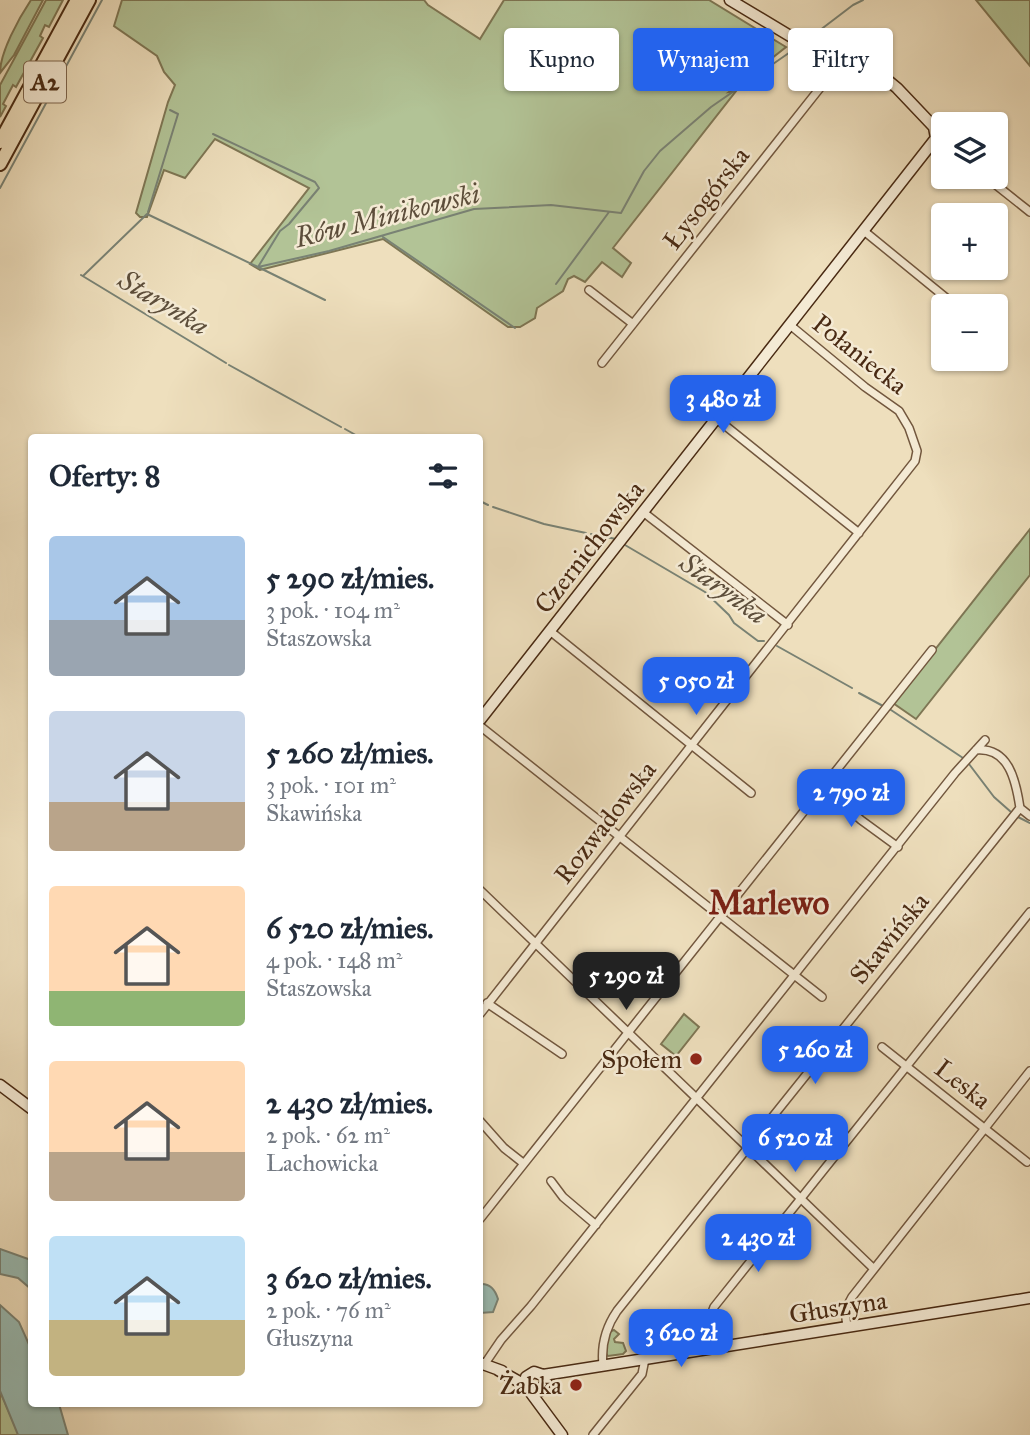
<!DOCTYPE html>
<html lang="pl">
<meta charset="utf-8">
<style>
:root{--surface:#fff;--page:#f6f6f7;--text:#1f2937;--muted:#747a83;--accent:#2563eb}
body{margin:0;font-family:"IM FELL Great Primer",serif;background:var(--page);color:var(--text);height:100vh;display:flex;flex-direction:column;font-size:26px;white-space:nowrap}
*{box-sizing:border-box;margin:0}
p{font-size:23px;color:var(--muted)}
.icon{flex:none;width:38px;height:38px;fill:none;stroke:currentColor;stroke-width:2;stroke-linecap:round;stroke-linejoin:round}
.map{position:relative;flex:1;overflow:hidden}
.drawer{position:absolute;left:28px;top:434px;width:455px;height:973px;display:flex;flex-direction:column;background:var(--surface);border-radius:7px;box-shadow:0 2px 5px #0004}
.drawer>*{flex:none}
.top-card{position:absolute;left:504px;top:28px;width:420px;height:63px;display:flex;gap:14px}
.tools{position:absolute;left:931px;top:112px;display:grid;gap:14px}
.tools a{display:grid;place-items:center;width:77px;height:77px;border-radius:7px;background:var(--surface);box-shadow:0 2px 5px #0004;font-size:35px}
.price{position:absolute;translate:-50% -60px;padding:0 16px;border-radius:14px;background:var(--accent);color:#fff;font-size:23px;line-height:46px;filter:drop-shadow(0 2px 4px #0008)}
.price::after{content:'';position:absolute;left:50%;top:42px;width:21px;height:16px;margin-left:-10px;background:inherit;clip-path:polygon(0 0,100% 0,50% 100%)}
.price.on{background:#222;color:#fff}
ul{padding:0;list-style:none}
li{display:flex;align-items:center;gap:21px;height:175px;padding:0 21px}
li span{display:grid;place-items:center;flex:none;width:196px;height:140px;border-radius:7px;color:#555}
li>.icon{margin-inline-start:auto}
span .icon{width:84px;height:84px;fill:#fffc;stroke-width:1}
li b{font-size:30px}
h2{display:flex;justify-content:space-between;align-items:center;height:84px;padding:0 21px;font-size:30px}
.chip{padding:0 24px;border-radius:7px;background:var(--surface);box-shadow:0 2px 5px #0004;font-size:24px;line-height:63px}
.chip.on{background:var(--accent);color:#fff}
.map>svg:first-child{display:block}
</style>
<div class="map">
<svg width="1030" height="1435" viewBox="0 0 1030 1435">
<rect width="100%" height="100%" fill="#eedfbd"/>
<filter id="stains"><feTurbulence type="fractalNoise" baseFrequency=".00286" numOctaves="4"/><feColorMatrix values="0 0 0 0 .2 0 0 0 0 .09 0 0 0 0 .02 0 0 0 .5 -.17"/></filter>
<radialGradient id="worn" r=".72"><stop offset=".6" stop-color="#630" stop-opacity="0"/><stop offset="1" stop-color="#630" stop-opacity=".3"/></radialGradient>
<path fill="#b2c396" stroke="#7e7654" stroke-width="2" d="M31 0H43L14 55 0 73C0 52 19 18 31 0Z
M46 0H63L49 27 45 25 40 36 43 38 16 87 13 85 3 104 6 106 0 117V85Z
M122 0H424L428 5 480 39 504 0H709L786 47 729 92 736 91 613 248 631 263 622 277 602 262 585 282 574 276 568 279 563 291 537 308 535 318 520 327H508L383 239 260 270 250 264 309 188 215 139 185 178 164 170 147 217H140L136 213 168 102 175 85 164 72 157 56 114 26Z
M976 0H1030V66Z
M839 33 844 34 848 38 842 50 836 52 823 48 825 41Z
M1030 529V575L916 719 893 703Z
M684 1014 699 1027 676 1056 661 1044Z
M614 1330 619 1334 614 1339 615 1342 623 1343 626 1351 623 1354 608 1356 604 1351 609 1332Z
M0 1391 18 1433V1435H0Z"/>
<path fill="#99bcb4" stroke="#798274" stroke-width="2" d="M0 1249 31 1260V1289L18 1278 0 1274Z
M480 1284C490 1283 495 1289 498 1299L493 1312 480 1313Z
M0 1305 19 1322 31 1349 32 1404H59L68 1435H18L0 1391Z"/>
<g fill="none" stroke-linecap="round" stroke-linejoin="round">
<path stroke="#798274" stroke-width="2" d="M807 40 853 5 863 0
M213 134 315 182 319 188 289 224 280 231 258 267 325 300
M0 188 102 0
M148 212 178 114 170 110
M383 237 515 328
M81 275 226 363
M83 276 147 214 258 267 329 251 474 209 551 205 621 213 644 171 660 151 711 107 796 48
M556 284 609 212
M229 365 341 427
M345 429 361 438
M480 501 488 505
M493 507 544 524 586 533
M591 534 616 539
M625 545 705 592 729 615 734 623 758 641H764
M777 646 852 688
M859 693 883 706
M891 710 963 758
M969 764 994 797 1011 812
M1018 817 1030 823"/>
<g stroke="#72573e" stroke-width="10">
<path id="street" d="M986 177 1030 212
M864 231 956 306
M589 290 633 324
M996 337 1000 340
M602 363 835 69 841 57
M717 419 859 533
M643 512 788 625
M550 631 751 793
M480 726 822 997
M976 750C1009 747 1016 781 1020 808L1030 816
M824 787 861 820 898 847
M480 890 874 1269
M487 1003 562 1054
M480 1014 915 461 917 451 909 428 899 411 865 387 790 325
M882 1047 1027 1162
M480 1121 504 1148 523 1163
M551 1181 563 1197 596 1225
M480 1219 932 650
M847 1327 845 1310 852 1297 1030 1071
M711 1348 707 1326 714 1307 1030 912
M484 1365 501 1340 531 1306 955 773 985 740
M603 1365C601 1346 606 1327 617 1311L1020 808
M593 1435 642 1374 645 1359"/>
</g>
<g stroke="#492a13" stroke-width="13">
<path id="secondary" d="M480 720 936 138 934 127 897 88 874 69 848 59 815 51 730 0
M0 1085 32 1109
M480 1363 502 1371
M498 1370 525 1385 562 1435
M526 1377 534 1372 543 1375 569 1371 1030 1298
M540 1391 546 1382"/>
</g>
<g stroke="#492a13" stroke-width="16">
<path id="highway" d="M0 142 77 0
M0 164 89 0"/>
</g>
<use href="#street" stroke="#f4ead4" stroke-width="7"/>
<use href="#secondary" stroke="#f4ead4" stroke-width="10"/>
<use href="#highway" stroke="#eedfbd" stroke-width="12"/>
</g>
<g fill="#8f2418" stroke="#f4ead4" stroke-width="2.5">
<circle cx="696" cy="1059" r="7"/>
<circle cx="576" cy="1385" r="7"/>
</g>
<g text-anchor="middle" stroke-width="5" stroke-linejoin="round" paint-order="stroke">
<rect fill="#f4ead4" stroke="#7c644d" stroke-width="2" x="24" y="61.5" width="42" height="41" rx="5"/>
<g font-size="24" font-weight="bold" fill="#492a13">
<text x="45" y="90">A2</text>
</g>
<g font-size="26" fill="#492a13" stroke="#f4ead4">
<text transform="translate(706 198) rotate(-52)" y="9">Łysogórska</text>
<text transform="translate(860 354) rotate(38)" y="9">Połaniecka</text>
<text transform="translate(589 547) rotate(-52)" y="9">Czernichowska</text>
<text transform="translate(605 822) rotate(-52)" y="9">Rozwadowska</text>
<text transform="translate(889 938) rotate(-51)" y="9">Skawińska</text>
<text transform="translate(963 1084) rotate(38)" y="9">Leska</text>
<text transform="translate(838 1307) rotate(-9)" y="9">Głuszyna</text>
</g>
<g font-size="26" fill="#492a13" stroke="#f4ead4" text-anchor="end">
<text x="682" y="1068">Społem</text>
<text x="562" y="1394">Żabka</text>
</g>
<g font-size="28" font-style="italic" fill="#5d4e3b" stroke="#f4ead4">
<text transform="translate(387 215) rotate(-14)" y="10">Rów Minikowski</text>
<text transform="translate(164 302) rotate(31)" y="10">Starynka</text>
<text transform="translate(724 588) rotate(36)" y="10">Starynka</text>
</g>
<g font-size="33" font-weight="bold" fill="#7a1f14" stroke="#f4ead4">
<text x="769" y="914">Marlewo</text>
</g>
</g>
<rect width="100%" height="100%" filter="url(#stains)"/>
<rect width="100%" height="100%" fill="url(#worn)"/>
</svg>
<div class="tools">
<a><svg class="icon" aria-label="layers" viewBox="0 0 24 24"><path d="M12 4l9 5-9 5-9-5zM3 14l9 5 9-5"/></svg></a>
<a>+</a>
<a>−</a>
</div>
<b class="price" style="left:723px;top:435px">3 480 zł</b>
<b class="price" style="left:696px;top:717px">5 050 zł</b>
<b class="price" style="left:851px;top:829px">2 790 zł</b>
<b class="price on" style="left:626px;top:1012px">5 290 zł</b>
<b class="price" style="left:815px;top:1086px">5 260 zł</b>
<b class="price" style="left:795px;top:1174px">6 520 zł</b>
<b class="price" style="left:758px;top:1274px">2 430 zł</b>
<b class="price" style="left:681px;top:1369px">3 620 zł</b>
<div class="top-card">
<a class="chip">Kupno</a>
<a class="chip on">Wynajem</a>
<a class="chip">Filtry</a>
</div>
<section class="drawer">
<h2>Oferty: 8<svg class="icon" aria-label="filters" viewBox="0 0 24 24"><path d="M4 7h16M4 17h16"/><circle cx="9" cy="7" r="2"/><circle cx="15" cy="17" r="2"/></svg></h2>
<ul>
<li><span style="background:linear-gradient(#a9c7e8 60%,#9aa5b1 0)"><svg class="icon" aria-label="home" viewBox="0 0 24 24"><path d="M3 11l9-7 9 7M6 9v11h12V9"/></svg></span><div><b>5 290 zł/mies.</b><p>3 pok. · 104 m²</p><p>Staszowska</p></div></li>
<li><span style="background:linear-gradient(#c9d6e8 65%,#b9a48a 0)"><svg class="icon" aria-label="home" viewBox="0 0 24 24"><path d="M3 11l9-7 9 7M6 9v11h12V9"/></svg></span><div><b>5 260 zł/mies.</b><p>3 pok. · 101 m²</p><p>Skawińska</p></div></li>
<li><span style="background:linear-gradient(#ffd9b3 75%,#8fb573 0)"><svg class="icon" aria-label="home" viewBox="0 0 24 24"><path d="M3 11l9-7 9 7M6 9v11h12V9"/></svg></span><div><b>6 520 zł/mies.</b><p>4 pok. · 148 m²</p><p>Staszowska</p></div></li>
<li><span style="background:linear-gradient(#ffd9b3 65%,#b9a48a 0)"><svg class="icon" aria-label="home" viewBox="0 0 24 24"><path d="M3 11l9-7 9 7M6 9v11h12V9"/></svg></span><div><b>2 430 zł/mies.</b><p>2 pok. · 62 m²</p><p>Lachowicka</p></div></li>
<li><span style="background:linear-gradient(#bfe0f5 60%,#c2b280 0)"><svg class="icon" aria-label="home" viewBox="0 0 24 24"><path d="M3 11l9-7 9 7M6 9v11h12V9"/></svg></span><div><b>3 620 zł/mies.</b><p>2 pok. · 76 m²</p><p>Głuszyna</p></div></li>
</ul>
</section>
</div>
